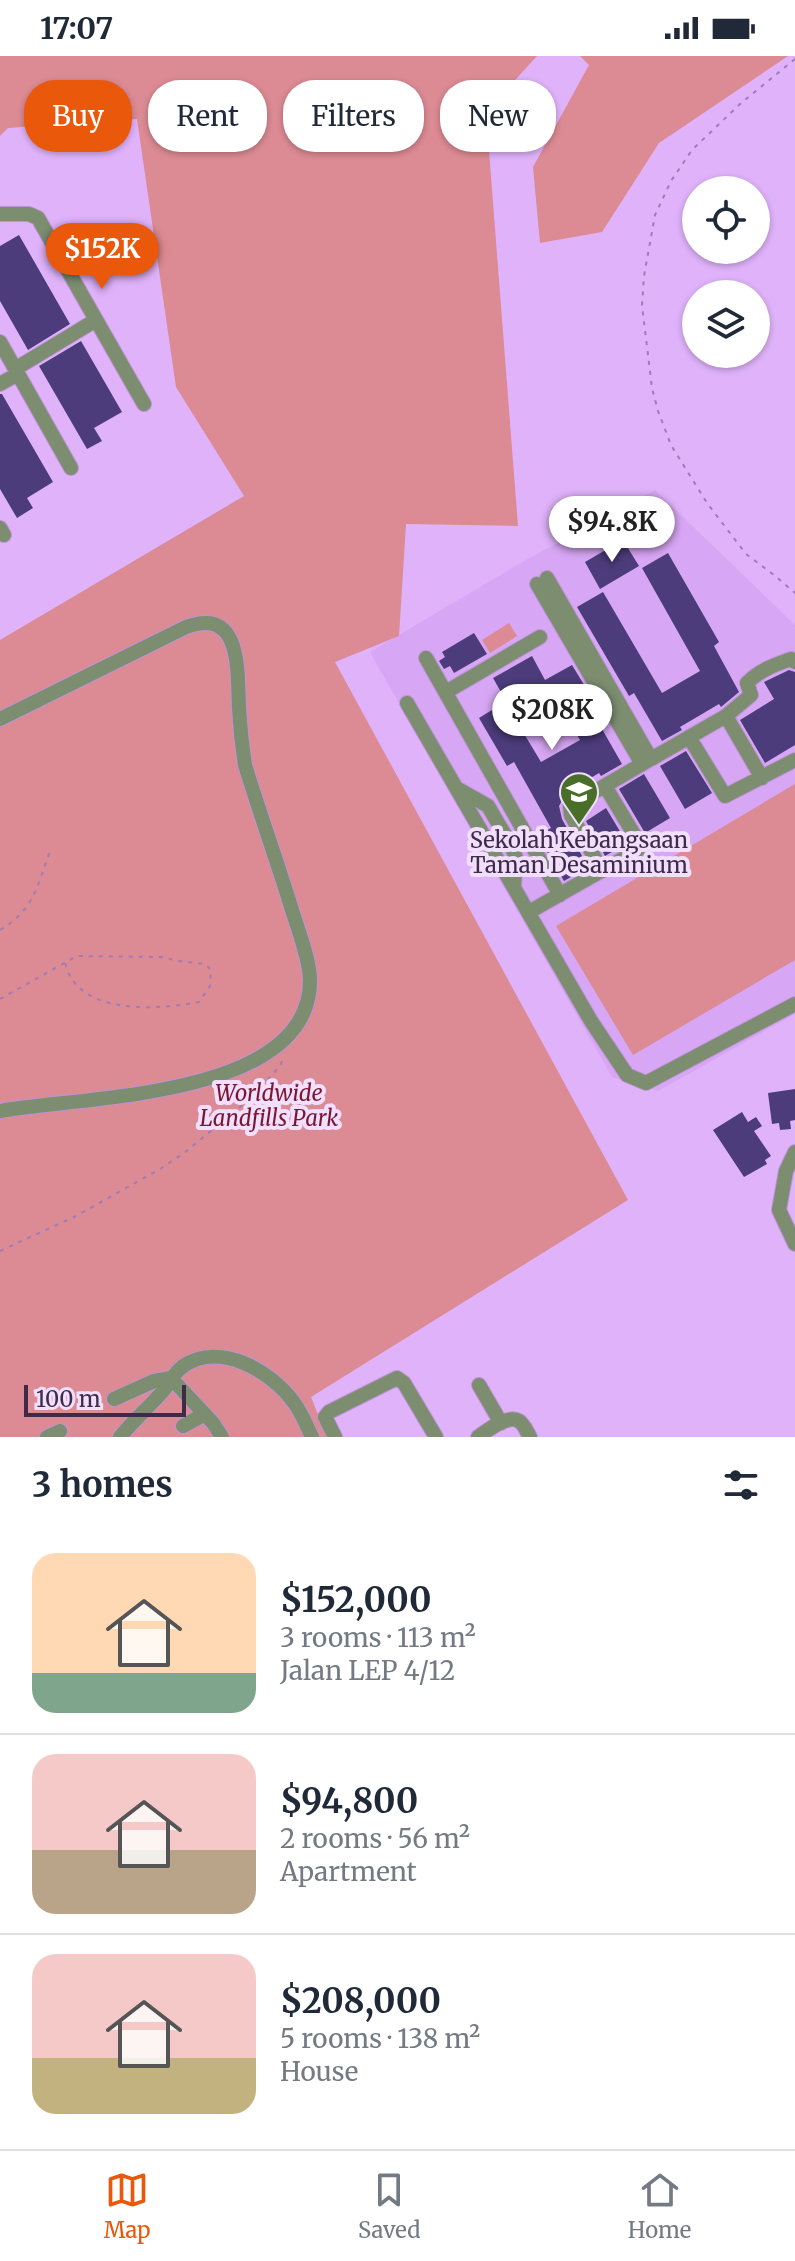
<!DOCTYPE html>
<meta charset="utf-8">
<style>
:root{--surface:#fff;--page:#f6f6f7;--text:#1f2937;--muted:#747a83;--line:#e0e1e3;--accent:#ea580c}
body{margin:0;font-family:Merriweather,serif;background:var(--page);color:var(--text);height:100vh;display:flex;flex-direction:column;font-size:30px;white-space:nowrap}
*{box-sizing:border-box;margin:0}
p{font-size:26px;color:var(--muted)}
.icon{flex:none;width:44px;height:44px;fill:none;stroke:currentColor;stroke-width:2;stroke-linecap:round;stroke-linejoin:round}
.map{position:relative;height:1381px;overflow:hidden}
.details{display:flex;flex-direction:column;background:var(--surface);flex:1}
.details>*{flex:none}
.guide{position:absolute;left:24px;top:24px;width:748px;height:72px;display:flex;gap:16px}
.controls{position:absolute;left:682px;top:120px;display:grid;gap:16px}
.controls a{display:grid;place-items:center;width:88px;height:88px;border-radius:50%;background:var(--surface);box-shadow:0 2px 6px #0004;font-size:40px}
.scale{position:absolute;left:24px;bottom:20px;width:162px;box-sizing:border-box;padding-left:8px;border:4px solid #3e2b48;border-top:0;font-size:22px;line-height:28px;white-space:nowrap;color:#3e2b48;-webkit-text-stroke:6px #f1dffd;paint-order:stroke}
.price{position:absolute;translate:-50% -68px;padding:0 18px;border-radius:28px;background:#fff;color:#222;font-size:26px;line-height:52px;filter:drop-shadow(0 2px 4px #0008)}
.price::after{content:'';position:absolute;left:50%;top:48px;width:24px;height:18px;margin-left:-12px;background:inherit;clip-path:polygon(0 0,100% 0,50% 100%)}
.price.on{background:var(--accent);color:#fff}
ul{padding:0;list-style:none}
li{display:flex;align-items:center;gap:24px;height:200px;padding:0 32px}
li+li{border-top:2px solid var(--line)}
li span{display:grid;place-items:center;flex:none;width:224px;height:160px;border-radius:24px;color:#555}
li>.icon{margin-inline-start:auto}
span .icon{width:96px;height:96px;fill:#fffc;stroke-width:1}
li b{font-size:34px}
h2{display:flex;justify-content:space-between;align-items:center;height:96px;padding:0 32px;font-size:34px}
.pill{padding:0 28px;border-radius:32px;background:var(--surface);box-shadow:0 2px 6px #0004;font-size:28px;line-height:72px}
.pill.on{background:var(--accent);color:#fff}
.status{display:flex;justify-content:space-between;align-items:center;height:56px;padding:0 40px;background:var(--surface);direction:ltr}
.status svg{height:22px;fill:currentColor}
.tabs{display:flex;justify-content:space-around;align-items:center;height:112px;border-top:2px solid var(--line);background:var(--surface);font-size:22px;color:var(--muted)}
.tabs a{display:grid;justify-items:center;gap:4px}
.tabs .on{color:var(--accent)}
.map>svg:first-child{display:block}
</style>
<div class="status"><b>17:07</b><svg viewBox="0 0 49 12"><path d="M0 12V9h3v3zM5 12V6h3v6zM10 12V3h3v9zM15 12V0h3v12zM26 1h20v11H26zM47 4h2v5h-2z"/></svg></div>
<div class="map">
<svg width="795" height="1381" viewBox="0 0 795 1381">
<rect width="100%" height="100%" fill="#dfb2fa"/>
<path fill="#d7a6f4" d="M655 434 795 569V958L658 1035 612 1021 370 596 526 504Z"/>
<path fill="#dc8a93" d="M0 0H537L486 56 518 470 406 468 399 580 335 606 628 1144 311 1341 327 1381H0V584L244 440 176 331 137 63 8 72 0 80Z
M580 0H788L659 87 602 176 540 187 533 111 589 9Z
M509 567 517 580 490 597 482 584Z
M795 728V904L633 999 556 870Z"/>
<path fill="#4c3c7b" d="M19 179 70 268 28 294 0 245V190Z
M81 285 122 356 94 372 102 385 87 393 39 310Z
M0 338H2L53 426 27 442 33 452 17 462 0 433Z
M623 484 639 510 600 533 585 506Z
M668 497 719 586 714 590 739 636 721 651 719 648 680 671 682 674 662 685 634 637 629 640 577 551 603 536 662 637 700 615 642 512Z
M474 577 487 598 454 617 450 610 444 613 439 605 445 601 442 596Z
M532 600 545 624 572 609 600 655 594 659 622 708 601 720 599 717 584 726 586 729 578 734 576 731 561 740 563 743 559 750 562 763 588 811 564 825 538 780 551 772 514 706 507 710 479 662 505 646 541 706 580 684 548 628 509 650 493 622Z
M789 614 795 616V689L765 707 740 664 774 643 764 626Z
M686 695 712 737 685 753 660 710Z
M644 718 670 762 645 777 619 733Z
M606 752 627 787 605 800 586 765Z
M795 1033V1064L790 1065 791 1073 780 1074 779 1067 772 1068 768 1037Z
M742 1056 748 1066 756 1061 762 1070 754 1075 771 1100 765 1104 767 1108 744 1121 713 1074Z"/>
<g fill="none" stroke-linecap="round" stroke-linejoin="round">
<g stroke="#bc94d3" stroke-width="16">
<path id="minor" d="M0 158H29L38 162 144 348
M0 286 71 412
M15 313 96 264
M0 328 18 318
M0 472 4 479
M547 522 651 703 726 660 751 639 747 627C760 614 774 609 791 603L795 606
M537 528 642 708
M426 602 560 839
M446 636 540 581
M407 647 591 965 627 1019 646 1027 795 948
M726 660 762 722
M0 663 186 571C243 550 237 617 239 652 240 671 242 690 245 709 260 758 277 805 292 854 298 873 310 905 310 924 311 1043 81 1040 0 1055
M689 681 725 740 795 704
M460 734 488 750 512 791 516 802 514 829
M602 815 571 759 570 750 649 704
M529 856 638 794V785L605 730
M795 1096 786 1115 779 1154 795 1188
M479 1329 501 1367
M114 1343 154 1325 171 1322 213 1367 222 1381
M183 1370 205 1358
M47 1381 60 1375
M120 1381C133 1365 149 1351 163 1335 170 1327 173 1318 182 1311 219 1284 272 1315 295 1348 302 1358 307 1370 312 1381
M335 1381 325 1361 329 1356 397 1322 404 1327 436 1381
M478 1381C487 1375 507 1358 519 1365 524 1368 527 1376 530 1381"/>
</g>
<path stroke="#9f7db4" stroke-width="2" stroke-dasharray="4 6" stroke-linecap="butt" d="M795 3 740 48 692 94 671 125 655 159 644 220 642 249 652 332 658 355 671 389 707 447 746 498 774 519 795 537
M0 874C35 853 37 830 50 795
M0 943 77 900 162 901 178 905 205 908 211 914 210 930 199 946C157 954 76 960 65 906
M0 1195 76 1160 160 1113 184 1097 251 1042 280 1010 284 1000"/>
<use href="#minor" stroke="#7c8d70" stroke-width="14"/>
</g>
<defs>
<g id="school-pin" transform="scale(2)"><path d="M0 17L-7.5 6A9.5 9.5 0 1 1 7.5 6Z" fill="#496e28" stroke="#f1dffd"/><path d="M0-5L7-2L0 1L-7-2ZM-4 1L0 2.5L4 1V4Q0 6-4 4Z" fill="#fff"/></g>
</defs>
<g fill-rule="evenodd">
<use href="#school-pin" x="579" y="736"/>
</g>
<g text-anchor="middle" stroke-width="8" stroke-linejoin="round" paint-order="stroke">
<g font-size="22" fill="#3e2b48" stroke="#f1dffd">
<text x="579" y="792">Sekolah Kebangsaan<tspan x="579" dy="25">Taman Desaminium</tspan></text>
</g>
<g font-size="22" font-style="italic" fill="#7a172f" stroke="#f1dffd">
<text x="269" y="1045">Worldwide<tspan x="269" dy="25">Landfills Park</tspan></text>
</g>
</g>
</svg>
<div class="controls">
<a><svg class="icon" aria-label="locate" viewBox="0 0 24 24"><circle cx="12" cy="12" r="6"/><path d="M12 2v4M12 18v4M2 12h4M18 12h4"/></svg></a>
<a><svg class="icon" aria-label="layers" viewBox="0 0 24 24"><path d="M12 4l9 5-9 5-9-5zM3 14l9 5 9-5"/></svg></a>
</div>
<div class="scale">100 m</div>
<b class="price on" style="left:102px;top:235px">$152K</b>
<b class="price" style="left:612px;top:508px">$94.8K</b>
<b class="price" style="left:552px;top:696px">$208K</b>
<div class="guide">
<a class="pill on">Buy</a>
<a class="pill">Rent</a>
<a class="pill">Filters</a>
<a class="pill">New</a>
</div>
</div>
<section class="details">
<h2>3 homes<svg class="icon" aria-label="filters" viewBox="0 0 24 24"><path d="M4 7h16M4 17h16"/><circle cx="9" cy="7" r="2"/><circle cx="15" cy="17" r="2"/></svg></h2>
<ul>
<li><span style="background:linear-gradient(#ffd9b3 75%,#7fa58c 0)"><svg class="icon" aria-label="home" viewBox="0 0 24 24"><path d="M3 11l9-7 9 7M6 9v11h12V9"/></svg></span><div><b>$152,000</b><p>3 rooms · 113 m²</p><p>Jalan LEP 4/12</p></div></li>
<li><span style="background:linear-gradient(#f6c9c9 60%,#b9a48a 0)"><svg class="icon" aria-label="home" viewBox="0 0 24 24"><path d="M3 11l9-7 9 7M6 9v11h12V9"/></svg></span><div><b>$94,800</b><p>2 rooms · 56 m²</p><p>Apartment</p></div></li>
<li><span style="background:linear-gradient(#f6c9c9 65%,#c2b280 0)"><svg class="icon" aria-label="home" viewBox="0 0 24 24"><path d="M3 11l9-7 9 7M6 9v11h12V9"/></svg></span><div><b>$208,000</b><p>5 rooms · 138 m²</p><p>House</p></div></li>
</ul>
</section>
<nav class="tabs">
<a class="on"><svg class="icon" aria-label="map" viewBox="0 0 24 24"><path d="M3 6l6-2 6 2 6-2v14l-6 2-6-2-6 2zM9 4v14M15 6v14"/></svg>Map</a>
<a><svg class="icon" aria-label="saved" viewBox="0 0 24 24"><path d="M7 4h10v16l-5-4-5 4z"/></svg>Saved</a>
<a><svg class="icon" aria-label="home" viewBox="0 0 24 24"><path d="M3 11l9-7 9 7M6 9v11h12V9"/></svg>Home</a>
</nav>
